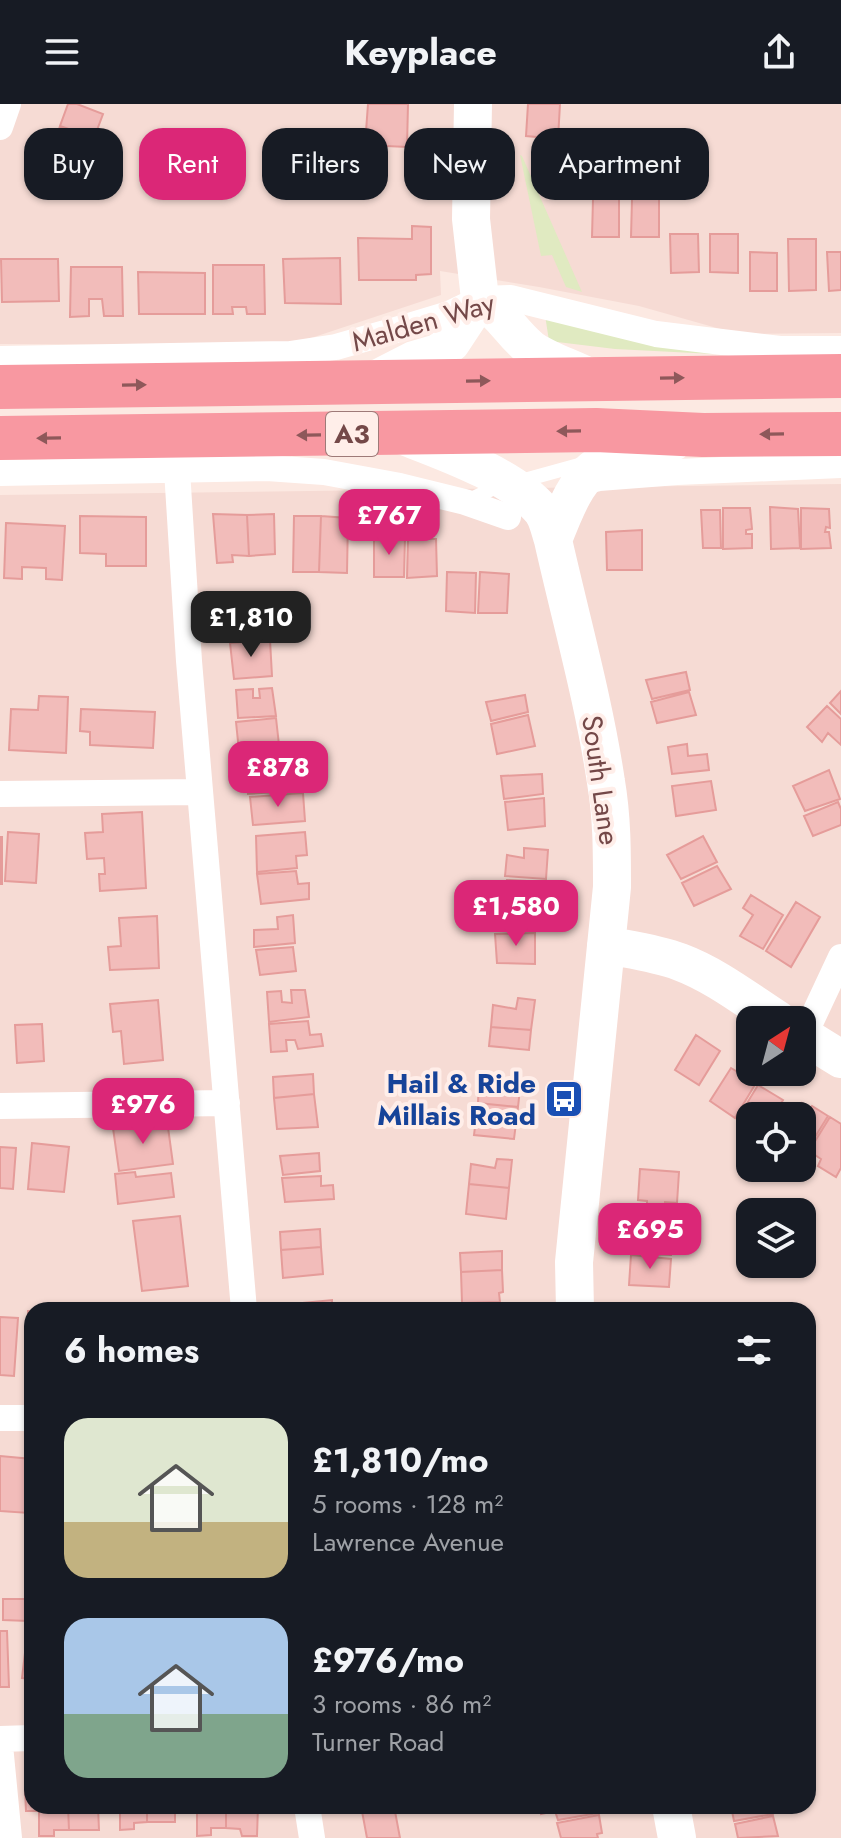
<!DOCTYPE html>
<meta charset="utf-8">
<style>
:root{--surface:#171b24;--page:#242831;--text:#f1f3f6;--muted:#9ea1a6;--accent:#db2777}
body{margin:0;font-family:Jost,sans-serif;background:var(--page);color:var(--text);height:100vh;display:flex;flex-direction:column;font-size:30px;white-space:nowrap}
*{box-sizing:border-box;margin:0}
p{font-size:26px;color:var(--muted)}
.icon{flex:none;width:44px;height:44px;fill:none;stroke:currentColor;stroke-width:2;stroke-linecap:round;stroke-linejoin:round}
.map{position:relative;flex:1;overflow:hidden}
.side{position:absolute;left:24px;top:1198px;width:792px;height:512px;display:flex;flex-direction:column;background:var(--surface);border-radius:24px;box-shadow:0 2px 6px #0004}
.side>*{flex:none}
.hud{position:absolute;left:24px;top:24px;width:794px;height:72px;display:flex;gap:16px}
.needle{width:52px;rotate:36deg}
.tools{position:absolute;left:736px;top:902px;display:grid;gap:16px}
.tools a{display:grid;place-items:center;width:80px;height:80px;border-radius:16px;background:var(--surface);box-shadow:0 2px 6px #0004;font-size:40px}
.price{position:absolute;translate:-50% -68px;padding:0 18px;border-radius:16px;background:var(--accent);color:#fff;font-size:26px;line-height:52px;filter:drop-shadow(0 2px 4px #0008)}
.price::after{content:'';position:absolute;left:50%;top:48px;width:24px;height:18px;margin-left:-12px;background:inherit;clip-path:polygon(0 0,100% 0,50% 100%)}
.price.selected{background:#222;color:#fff}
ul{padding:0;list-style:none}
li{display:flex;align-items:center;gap:24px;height:200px;padding:0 40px}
li span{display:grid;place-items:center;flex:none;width:224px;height:160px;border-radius:24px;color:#555}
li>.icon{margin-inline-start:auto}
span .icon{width:96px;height:96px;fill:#fffc;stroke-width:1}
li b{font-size:34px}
h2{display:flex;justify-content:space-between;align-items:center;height:96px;padding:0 40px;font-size:34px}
.tag{padding:0 28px;border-radius:24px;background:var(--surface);box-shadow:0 2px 6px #0004;font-size:28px;line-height:72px}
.tag.selected{background:var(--accent);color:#fff}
header{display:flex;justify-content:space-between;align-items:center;height:104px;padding:0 40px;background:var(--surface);font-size:36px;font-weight:700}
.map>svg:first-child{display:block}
</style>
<header><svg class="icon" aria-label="menu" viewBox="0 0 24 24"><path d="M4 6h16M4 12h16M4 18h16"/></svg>Keyplace<svg class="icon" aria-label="share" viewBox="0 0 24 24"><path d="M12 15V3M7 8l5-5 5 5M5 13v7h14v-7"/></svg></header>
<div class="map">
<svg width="841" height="1734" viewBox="0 0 841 1734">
<rect width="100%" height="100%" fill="#fce9e2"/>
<path fill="#f6dbd4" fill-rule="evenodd" d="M0 0H841V229L738 230 639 202 539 183 440 167 441 191 290 241 0 240Z
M841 380V1734H0V391ZM750 916H802V968H750ZM750 1012H802V1064H750ZM750 1108H802V1160H750ZM32 1206H808V1702H32Z"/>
<path fill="#e0eac1" d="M520 51 522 52 582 188 566 183 552 151 541 152Z
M545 211 711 248 713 250 615 245 549 237Z"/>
<path fill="#f2bcba" stroke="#e59c9a" stroke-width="2" d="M68 0H77L103 10 94 34 60 22Z
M368 0H408L407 43 365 41Z
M528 0H560L558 35 526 32Z
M60 22 94 34 86 59 52 47Z
M593 95H619V133H592Z
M632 95H659V133H631Z
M412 122 431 123V170L416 171V176H359L358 134 412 135Z
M670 130H698L699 168 671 169Z
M710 130H738V169L710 168Z
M788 135H816V186L789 187Z
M750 148 777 149V187H750Z
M827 148H841V186L829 187Z
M340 154 341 200 285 199 283 155Z
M1 155H58L59 197 2 198Z
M213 161H264L265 210H247L246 203H232L233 210H213Z
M71 163H122L123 212H104L102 195H89V212L70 213Z
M138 168 205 169V210H139Z
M770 403 798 405 800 444 771 445Z
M723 404H750L752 425 746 426V430H752V444L723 445Z
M801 404 829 405 830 424 826 423 825 428H829L831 444 801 445Z
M701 406H720L721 444H703Z
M213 410 247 411 249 452 232 451 233 458 217 459Z
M274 410 275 450 249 452 247 411Z
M80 412 146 413V462H106V450L80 449Z
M294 412H321L319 468H293Z
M321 412 348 414 347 469 319 468Z
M6 419 65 422 62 476 46 475V464L22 463V475L4 474Z
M642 426V466H607L606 428Z
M374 433H405L404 473H374Z
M408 435H436L437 472 407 474Z
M447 468 476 469 475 509 446 507Z
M480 468 509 470 507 509H478Z
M270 536 272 572 234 575 230 539Z
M686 568 690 586 652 595 646 576Z
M272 584 276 612 238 614 236 586 253 585V594H260L259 585Z
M841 587V610L830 599Z
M689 588 696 611 657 619 651 598Z
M525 591 528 608 491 617 486 598Z
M39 592 68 593 66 649 9 646 11 605 38 606Z
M827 602 841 615V641L828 629 822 638 807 623Z
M81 605 155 608 153 644 90 641V628L80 627Z
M528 611 535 642 497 650 491 620Z
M276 614 279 641 239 647 236 618Z
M687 640 688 652 707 650 709 666 672 670 668 643Z
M287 659 289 687 248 690 246 662Z
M829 666 840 695 805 707 793 682Z
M542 670 543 690 504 695 501 672Z
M711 677 716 706 676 712 672 682Z
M303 689 305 717 253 721 250 693Z
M544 694 545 722 508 726 505 698Z
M838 698 841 705V721L813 732 804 712Z
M142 708 146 784 100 787 99 770H105L104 754 87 755 85 729 103 728 102 710Z
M8 728 39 730 36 779 5 777Z
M305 728 307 751 296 752 297 764 257 768 256 732Z
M703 732 717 758 681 775 667 751Z
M0 733H2V780H0Z
M524 744 548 746 546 775 505 772 507 751 524 754Z
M717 762 731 785 694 802 682 779Z
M296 767 298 780 309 779V795L261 800 257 770Z
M507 776 545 778 544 807 493 804 494 790 505 791Z
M751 791 783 811 763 845 740 832 753 811 743 804Z
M796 798 820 813 791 863 766 847Z
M293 811 295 839 254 843V826L278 825 277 813Z
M157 812 159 864 110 866 108 843 121 842 119 814Z
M535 829V860L497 859 495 830Z
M293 843 296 867 260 871 256 846Z
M291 886H305L309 913 269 918 267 888 281 887 282 898 292 899Z
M518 894 535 896 531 926 491 923 493 901 516 905Z
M158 896 163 956 124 960 121 927 113 928 110 900Z
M308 917 310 931 321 930 323 942 298 945 295 936H286L287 947 271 948 269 920Z
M42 920 44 957 17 959 15 921Z
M491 923 531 926 529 946 489 942Z
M696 931 720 947 699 981 675 966Z
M731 964 756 979 735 1014 710 997Z
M313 970 314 990 274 994 273 973Z
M479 973 521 976 518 1003 478 999Z
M758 981 783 996 773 1012 770 1009 768 1012H750V1021L738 1014Z
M314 990 318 1023 277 1025 274 994Z
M478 999 518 1003 514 1035 474 1031Z
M802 999 810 1004 812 1002 828 1012 807 1046 802 1043V1012H795Z
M830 1013 841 1020V1064L836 1073 818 1062 821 1055 809 1047Z
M167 1016 173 1060 119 1067 113 1024Z
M32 1039 69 1043 64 1088 28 1085Z
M0 1043 16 1044 13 1085 0 1084Z
M319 1049 320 1067 283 1071 280 1052Z
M497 1055 512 1056 509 1084 469 1080 471 1060 495 1064Z
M640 1065 679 1068 677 1099 665 1098 664 1111 647 1109V1097L638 1096Z
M135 1068 136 1073 171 1069 174 1093 118 1100 115 1070Z
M321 1072V1082L333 1081 334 1095 285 1098 282 1074Z
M469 1080 509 1084 506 1115 466 1110Z
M180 1112 188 1182 142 1187 133 1117Z
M636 1119 649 1121 648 1131 658 1132 659 1122 674 1124 671 1151 631 1149Z
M320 1125 321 1143 281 1146 280 1128Z
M321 1143 323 1170 283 1174 281 1146Z
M502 1147V1166L461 1168 460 1149Z
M631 1151 671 1155 669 1183 629 1181Z
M502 1166 503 1188 499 1189 500 1198 462 1199 461 1168Z
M332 1196V1206H293V1200Z
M28 1207H32V1270H29Z
M0 1213 18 1214 14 1272 0 1271Z
M0 1352 32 1355 29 1409 0 1407Z
M3 1495H28V1517L3 1516Z
M28 1524 32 1525V1575L22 1574Z
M0 1527H7L9 1583H0Z
M25 1686H32V1702H68L69 1726H54V1732H39V1707H26Z
M68 1702H98L99 1726H69Z
M120 1702H147V1718L134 1719V1725L120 1726Z
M147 1702H175V1718H147Z
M197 1702H226V1724H211V1731L197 1732Z
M226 1702H258L257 1732H242L240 1725 226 1724Z
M361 1702H394L400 1734H367Z
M539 1702H596L598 1709 558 1716 555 1707 541 1710Z
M731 1702H772L773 1710 734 1717Z
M599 1711 602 1729 597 1730 598 1734H561L557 1719Z
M773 1712 778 1732 738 1734 735 1720Z"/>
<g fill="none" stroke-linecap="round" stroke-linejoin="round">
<path stroke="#fff" stroke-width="14" d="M465 398 492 385 586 359"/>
<path stroke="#fff" stroke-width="26" d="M0 23 8 0
M0 255 290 250 336 243 399 225 449 210 480 195 511 194 656 230 780 245H841
M177 366 189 557 244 1206
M0 369 267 364 324 368 400 382 465 398 508 413
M582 378 599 374 677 368 841 361
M0 690 200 688
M804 932 841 853
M0 1002 227 999
M0 1314H32
M0 1635 32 1634
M0 1641 9 1734
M307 1702 312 1734"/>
<path stroke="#fff" stroke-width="38" d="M473 0 471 115 480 195
M480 195C503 210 510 227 530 244 547 257 573 264 593 275
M371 278 414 256 438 249 451 239 480 195
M401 331C442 347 514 372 542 407 548 415 550 427 553 436 571 516 594 597 606 678 612 713 612 747 612 783L574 1158 575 1206
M553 436C584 356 592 357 673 338
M606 841C631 846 656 849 680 858 715 871 747 896 778 916
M802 931 841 955
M671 1702 677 1734"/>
<path stroke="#f898a1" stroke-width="44" d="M0 283 841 272
M0 334 596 326 703 331 841 330"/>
</g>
<defs><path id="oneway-solid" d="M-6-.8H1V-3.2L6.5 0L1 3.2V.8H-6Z" transform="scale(2)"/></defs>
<g fill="#8e585a">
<use href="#oneway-solid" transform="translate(672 274) rotate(-1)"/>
<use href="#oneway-solid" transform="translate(478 277) rotate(-1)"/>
<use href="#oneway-solid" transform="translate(134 281) rotate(-1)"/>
<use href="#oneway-solid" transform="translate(569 327) rotate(179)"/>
<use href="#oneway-solid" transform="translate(772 330) rotate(179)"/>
<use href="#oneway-solid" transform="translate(309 331) rotate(179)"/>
<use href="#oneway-solid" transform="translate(49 334) rotate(179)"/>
</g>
<defs>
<g id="bus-square" transform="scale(2)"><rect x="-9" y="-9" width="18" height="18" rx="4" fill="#1a4fb4" stroke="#ffeee9"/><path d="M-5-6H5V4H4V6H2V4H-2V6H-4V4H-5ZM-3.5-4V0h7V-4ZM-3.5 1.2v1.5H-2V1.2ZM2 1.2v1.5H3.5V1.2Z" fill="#fff"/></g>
</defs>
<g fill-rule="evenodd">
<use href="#bus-square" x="564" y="995"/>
</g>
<g text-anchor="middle" stroke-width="8" stroke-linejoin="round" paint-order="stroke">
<rect fill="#ffeee9" stroke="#9e7a78" stroke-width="2" x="326" y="308" width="52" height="44" rx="6"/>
<g font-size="26" font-weight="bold" fill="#744848">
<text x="352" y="339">A3</text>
</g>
<g font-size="28" fill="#744848" stroke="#ffeee9">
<text transform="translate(423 218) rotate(-16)" y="10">Malden Way</text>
<text transform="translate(601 676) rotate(82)" y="10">South Lane</text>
</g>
<g font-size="28" font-weight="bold" fill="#164399" stroke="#ffeee9" text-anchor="end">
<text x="536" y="989">Hail &amp; Ride<tspan x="536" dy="32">Millais Road</tspan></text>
</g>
</g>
</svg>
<div class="tools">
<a><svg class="needle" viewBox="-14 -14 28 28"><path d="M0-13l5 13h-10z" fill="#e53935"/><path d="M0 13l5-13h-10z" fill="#9ea1a6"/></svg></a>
<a><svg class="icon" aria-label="locate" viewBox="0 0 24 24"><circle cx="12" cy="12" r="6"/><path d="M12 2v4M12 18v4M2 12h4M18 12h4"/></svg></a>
<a><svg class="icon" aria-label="layers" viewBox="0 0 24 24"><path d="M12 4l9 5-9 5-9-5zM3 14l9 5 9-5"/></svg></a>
</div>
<b class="price" style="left:389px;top:453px">£767</b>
<b class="price selected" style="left:251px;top:555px">£1,810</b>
<b class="price" style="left:278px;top:705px">£878</b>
<b class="price" style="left:516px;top:844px">£1,580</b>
<b class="price" style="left:143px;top:1042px">£976</b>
<b class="price" style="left:650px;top:1167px">£695</b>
<div class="hud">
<a class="tag">Buy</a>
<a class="tag selected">Rent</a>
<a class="tag">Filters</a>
<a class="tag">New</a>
<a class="tag">Apartment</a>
</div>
<section class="side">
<h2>6 homes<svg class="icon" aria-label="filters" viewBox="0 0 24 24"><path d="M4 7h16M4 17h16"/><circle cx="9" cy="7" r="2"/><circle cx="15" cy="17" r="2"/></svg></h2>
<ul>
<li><span style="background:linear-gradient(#dfe7d0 65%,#c2b280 0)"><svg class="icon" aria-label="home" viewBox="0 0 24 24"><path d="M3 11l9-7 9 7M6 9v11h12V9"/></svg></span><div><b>£1,810/mo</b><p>5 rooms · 128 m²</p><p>Lawrence Avenue</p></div></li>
<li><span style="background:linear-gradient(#a9c7e8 60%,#7fa58c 0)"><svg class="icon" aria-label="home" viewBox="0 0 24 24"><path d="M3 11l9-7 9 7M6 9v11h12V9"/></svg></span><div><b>£976/mo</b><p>3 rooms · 86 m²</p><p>Turner Road</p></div></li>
</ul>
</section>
</div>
